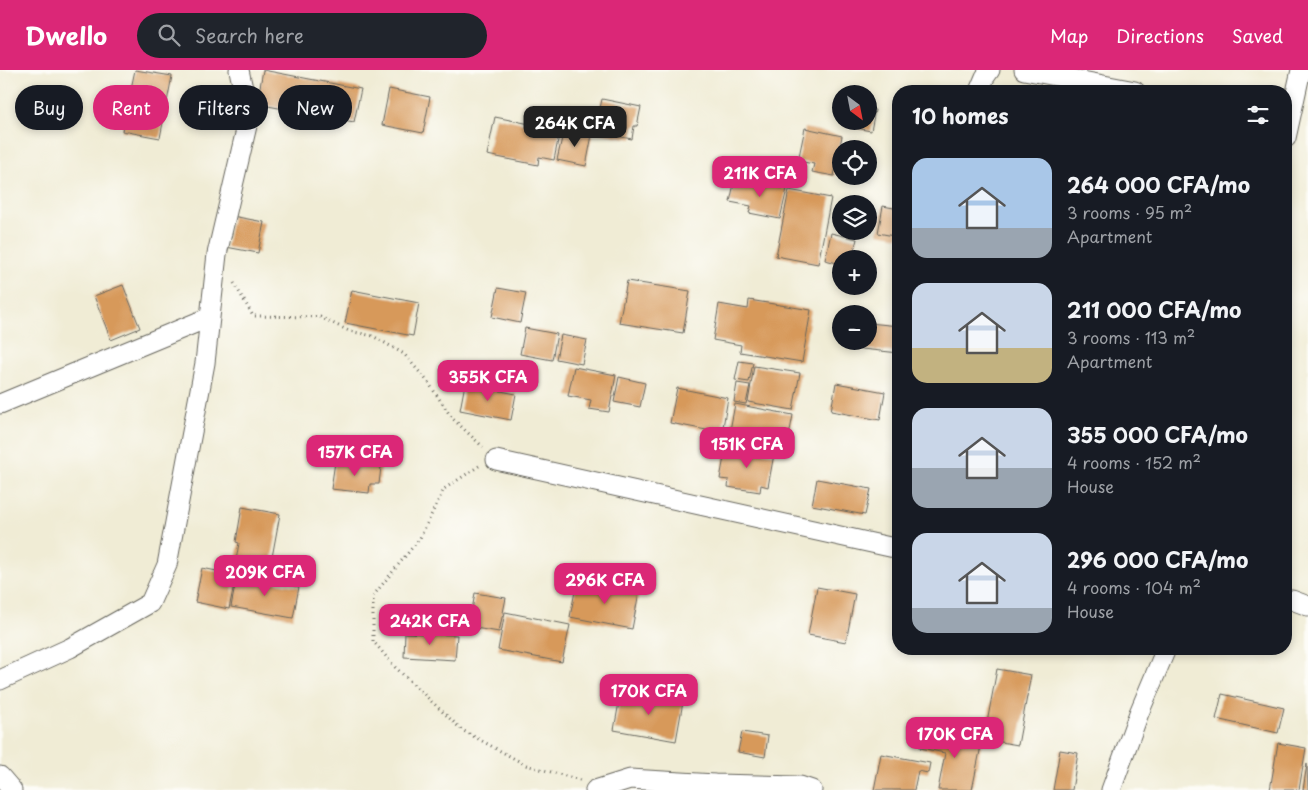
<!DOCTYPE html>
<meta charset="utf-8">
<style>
:root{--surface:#171b24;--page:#20242c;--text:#f1f3f6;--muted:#9ea1a6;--accent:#db2777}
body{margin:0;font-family:"Playpen Sans",sans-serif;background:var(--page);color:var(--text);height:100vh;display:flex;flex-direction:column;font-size:19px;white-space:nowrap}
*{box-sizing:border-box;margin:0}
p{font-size:16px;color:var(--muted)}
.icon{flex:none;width:28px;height:28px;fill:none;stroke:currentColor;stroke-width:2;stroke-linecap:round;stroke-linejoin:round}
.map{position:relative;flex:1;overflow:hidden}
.sheet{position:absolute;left:892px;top:15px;width:400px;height:570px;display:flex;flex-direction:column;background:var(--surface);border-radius:20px;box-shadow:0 2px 8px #0003}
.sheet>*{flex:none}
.guide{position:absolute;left:15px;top:15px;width:475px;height:45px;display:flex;gap:10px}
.needle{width:32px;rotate:148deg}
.controls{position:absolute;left:832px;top:15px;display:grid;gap:10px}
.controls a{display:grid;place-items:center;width:45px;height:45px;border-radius:50%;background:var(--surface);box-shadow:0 2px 8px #0003;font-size:25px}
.price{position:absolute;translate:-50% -42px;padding:0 11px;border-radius:10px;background:var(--accent);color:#fff;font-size:16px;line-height:32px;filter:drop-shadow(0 1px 2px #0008)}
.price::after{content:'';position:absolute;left:50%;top:30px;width:15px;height:11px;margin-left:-8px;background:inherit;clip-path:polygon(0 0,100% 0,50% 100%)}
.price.selected{background:#222;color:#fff}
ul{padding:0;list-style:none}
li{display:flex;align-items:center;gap:15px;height:125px;padding:0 20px}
li span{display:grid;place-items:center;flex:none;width:140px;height:100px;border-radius:15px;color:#555}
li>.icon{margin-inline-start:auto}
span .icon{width:60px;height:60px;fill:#fffc;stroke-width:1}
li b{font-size:21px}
h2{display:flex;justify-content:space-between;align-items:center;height:60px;padding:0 20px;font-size:21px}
.tag{padding:0 18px;border-radius:22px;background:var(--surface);box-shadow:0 2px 8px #0003;font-size:18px;line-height:45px}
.tag.selected{background:var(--accent);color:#fff}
header{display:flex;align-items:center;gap:30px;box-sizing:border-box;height:70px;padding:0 25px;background:var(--accent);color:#fff}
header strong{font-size:24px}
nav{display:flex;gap:28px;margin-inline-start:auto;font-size:18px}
.search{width:350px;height:45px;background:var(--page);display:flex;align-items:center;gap:12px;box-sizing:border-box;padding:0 18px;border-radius:28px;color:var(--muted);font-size:19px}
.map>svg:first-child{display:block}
</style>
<header>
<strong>Dwello</strong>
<div class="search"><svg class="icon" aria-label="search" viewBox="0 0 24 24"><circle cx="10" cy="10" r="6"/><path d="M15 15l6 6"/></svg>Search here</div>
<nav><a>Map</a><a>Directions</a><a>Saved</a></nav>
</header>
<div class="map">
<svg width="1308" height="720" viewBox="0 0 1308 720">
<rect width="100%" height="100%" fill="#fdfcf7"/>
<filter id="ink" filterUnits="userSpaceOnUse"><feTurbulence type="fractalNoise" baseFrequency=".02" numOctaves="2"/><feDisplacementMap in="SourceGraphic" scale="10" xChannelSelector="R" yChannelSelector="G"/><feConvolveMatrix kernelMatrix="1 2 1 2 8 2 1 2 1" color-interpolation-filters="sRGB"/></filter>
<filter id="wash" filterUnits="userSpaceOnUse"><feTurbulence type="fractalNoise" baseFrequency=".0096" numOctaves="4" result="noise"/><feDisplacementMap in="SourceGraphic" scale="20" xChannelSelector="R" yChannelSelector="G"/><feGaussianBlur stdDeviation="1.12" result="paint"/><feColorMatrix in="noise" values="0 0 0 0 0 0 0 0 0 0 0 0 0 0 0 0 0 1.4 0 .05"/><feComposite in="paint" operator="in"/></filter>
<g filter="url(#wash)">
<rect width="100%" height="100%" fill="#f0ecd5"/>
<g id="blocks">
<path fill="#d7995a" d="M135 0 172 6 160 68 122 61Z
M263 0 361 19 354 52 257 34Z
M389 19 430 27 423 63 382 55Z
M602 29 641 37 637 56H634L632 69 595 62Z
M869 39 875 40 871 61 844 56 845 51H869Z
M495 47 560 60 554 90 539 87 538 95 487 85Z
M805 58 842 66 834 106 812 102 814 94 798 91Z
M564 59 592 65 586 96 557 90Z
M735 109 787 119 780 149 749 143 751 136 730 132Z
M789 120 831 128 818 194 776 186Z
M883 136 899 139V167L878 163Z
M232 146 264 152 258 183 226 177Z
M831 163 857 169 852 189H841V194L825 190Z
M627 211 690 221 683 263 619 253Z
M123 215 140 258 111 270 94 226Z
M498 218 526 223 520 253 492 247Z
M352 220 419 233 413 266 345 253Z
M749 230 811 240 802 292 740 282 741 275 713 270 719 234 748 239Z
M869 253 899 256V283L853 278V271H869Z
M525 258 557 264 552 290 520 284Z
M561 265 587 270 582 294 556 289Z
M739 291 753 293 749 312 735 310Z
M754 296 800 303 793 340 748 332Z
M574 297 616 305 609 342 589 339 591 330 568 326Z
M619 307 645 313 640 337 614 332Z
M737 313 750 315 746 334 734 332Z
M836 313 885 322 880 350 831 341Z
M465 314 516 324 511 350 460 340Z
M677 318 728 328 722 363 670 353Z
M735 334 793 345 786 382 728 371Z
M726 376 774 384 768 417 761 415 760 422 728 417 729 410 720 409Z
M335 392 381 397 379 414H370L369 423 331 419Z
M817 409 871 419 865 445 812 435Z
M242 437 280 444 268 509 234 502 239 473 236 472Z
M202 498 236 505 229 539 195 532Z
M237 505 299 517 293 548 231 537Z
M577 511 639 522 632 559 570 547Z
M817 517 855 524 846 572 808 565Z
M475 523 506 528 499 562 469 557Z
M505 542 570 555 562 592 498 580Z
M405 563 457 565 455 590 404 587Z
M997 599 1031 605 1018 675 984 669Z
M621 621 683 632 676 671 614 660Z
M1222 624 1284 638 1278 663 1216 649Z
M923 661 982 671 972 720H938L945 683 920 678Z
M742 662 768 666 765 687 738 682Z
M1278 673 1306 678 1299 720H1270Z
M1060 680 1078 683 1072 720H1053Z
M881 684 930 693 928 703 918 701 914 720H874Z
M1307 694 1308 720H1303Z"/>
</g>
</g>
<g filter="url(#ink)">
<use href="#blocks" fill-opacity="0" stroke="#66655d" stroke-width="1"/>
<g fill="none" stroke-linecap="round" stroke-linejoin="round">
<g stroke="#66655d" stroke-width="21">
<path id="minor" d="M1024 0 1135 21
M979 21 985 7 990 0
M1286 68 1301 0
M0 334 210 247
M496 390 899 479
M1286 530H1292L1308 536
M0 610 70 578 150 533 167 495 205 293 217 184 249 47 239 0
M0 706 12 720
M595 720 630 709 715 714 800 716 812 720
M1111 720 1139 643 1166 579"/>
</g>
<path stroke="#66655d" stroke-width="3" stroke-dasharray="1 4" stroke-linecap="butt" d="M234 213 253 246 320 247 349 261 373 266 404 284 428 312 452 348 483 377
M479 396 444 419 420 468 373 526V571L395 597 462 660 526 695 580 710"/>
<use href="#minor" stroke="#fff" stroke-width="19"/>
</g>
</g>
</svg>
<div class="controls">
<a><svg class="needle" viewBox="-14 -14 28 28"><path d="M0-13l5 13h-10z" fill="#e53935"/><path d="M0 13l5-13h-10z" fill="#9ea1a6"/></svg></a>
<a><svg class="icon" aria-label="locate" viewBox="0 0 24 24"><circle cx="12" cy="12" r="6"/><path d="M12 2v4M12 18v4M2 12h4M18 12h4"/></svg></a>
<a><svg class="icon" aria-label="layers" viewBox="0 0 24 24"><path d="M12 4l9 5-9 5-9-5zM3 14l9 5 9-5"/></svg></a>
<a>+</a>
<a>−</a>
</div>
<b class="price selected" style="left:575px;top:78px">264K CFA</b>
<b class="price" style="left:760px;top:128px">211K CFA</b>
<b class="price" style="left:488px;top:332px">355K CFA</b>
<b class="price" style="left:747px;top:399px">151K CFA</b>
<b class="price" style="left:355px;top:407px">157K CFA</b>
<b class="price" style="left:265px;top:527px">209K CFA</b>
<b class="price" style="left:605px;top:535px">296K CFA</b>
<b class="price" style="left:430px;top:576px">242K CFA</b>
<b class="price" style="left:649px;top:646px">170K CFA</b>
<b class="price" style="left:955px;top:689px">170K CFA</b>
<div class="guide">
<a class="tag">Buy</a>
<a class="tag selected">Rent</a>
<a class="tag">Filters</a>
<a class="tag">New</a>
</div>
<section class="sheet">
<h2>10 homes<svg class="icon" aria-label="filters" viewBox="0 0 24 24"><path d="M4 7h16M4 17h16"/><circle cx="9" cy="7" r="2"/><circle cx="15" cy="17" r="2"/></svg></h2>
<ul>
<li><span style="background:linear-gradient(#a9c7e8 70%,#9aa5b1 0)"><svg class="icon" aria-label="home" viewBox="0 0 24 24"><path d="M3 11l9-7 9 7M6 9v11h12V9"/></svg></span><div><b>264 000 CFA/mo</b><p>3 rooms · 95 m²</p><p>Apartment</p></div></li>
<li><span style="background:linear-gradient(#c9d6e8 65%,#c2b280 0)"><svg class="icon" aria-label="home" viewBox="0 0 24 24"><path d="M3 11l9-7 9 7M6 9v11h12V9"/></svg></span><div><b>211 000 CFA/mo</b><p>3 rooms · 113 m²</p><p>Apartment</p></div></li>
<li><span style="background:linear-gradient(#c9d6e8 60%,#9aa5b1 0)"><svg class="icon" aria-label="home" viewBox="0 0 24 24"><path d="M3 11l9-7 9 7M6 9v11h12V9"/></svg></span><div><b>355 000 CFA/mo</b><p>4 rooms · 152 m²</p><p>House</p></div></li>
<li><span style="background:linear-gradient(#c9d6e8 75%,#9aa5b1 0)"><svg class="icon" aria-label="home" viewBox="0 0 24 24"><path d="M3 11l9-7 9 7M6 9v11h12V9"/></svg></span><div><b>296 000 CFA/mo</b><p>4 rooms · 104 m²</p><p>House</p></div></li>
</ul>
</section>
</div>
